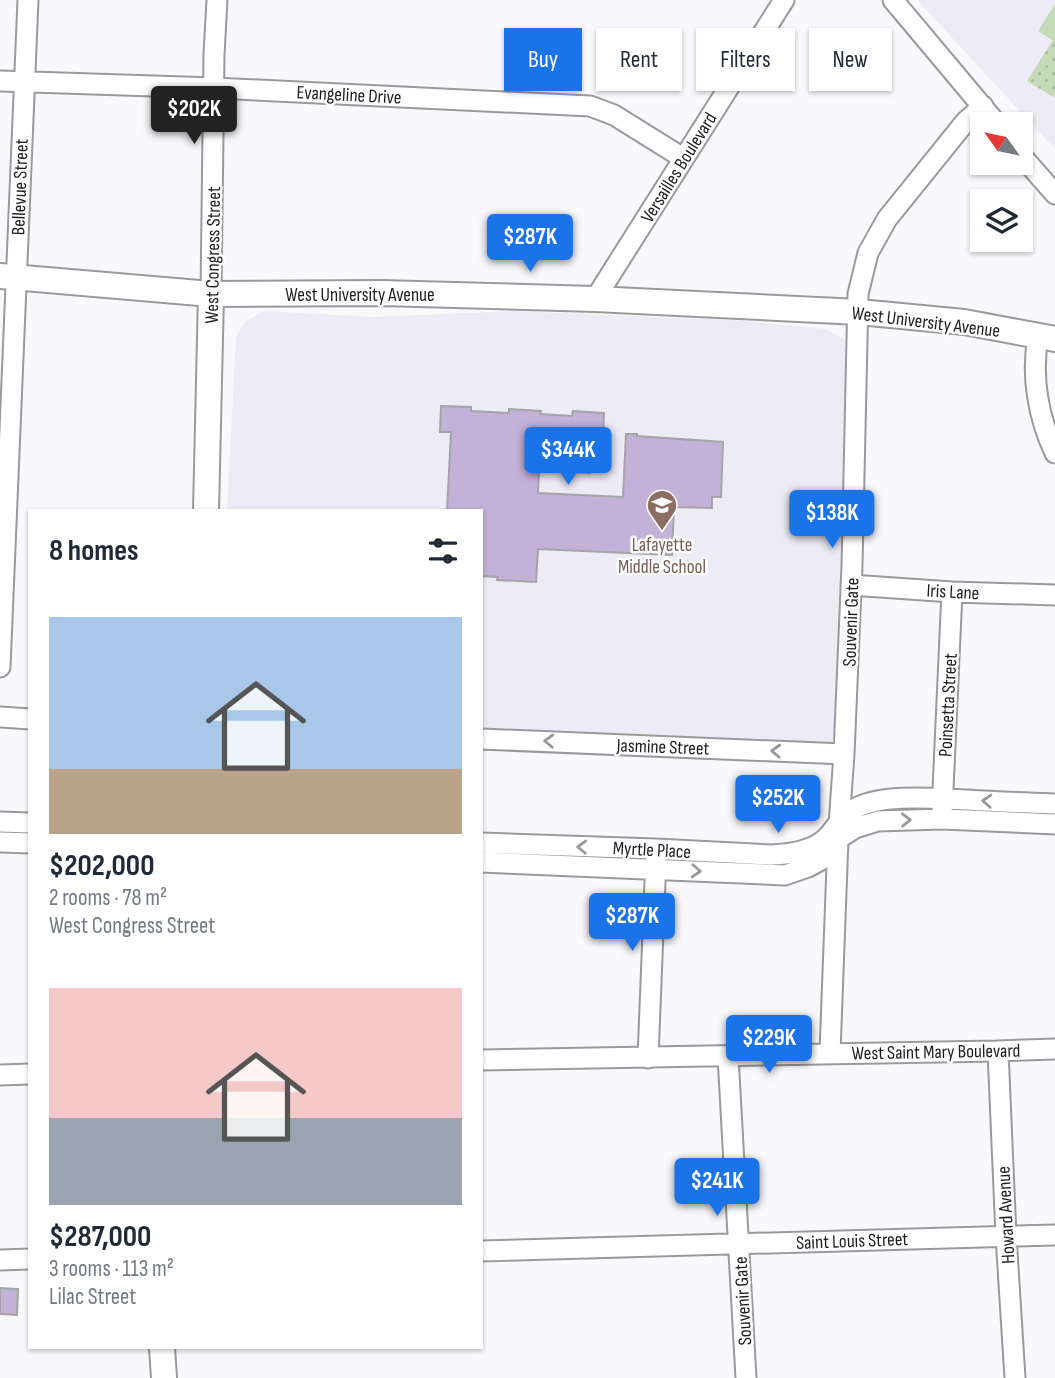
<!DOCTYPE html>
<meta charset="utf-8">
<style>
:root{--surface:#fff;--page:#f2f2f3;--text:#1f2937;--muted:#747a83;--accent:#1a73e8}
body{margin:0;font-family:"Sofia Sans Condensed",sans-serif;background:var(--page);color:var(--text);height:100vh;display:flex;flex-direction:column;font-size:26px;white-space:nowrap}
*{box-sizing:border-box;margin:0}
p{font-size:23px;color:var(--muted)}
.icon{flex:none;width:38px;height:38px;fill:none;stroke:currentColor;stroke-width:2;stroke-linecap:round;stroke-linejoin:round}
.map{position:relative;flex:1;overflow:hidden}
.details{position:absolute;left:28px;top:509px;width:455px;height:840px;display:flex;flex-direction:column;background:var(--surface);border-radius:0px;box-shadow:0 2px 5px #0004}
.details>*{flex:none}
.banner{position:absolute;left:504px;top:28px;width:444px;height:63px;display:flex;gap:14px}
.needle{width:46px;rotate:303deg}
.buttons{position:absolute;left:970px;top:112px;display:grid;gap:14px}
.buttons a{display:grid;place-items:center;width:63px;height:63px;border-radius:0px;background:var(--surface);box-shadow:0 2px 5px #0004;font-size:35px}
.price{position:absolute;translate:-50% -60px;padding:0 16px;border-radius:7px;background:var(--accent);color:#fff;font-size:23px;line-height:46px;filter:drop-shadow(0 2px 4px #0008)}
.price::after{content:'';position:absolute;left:50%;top:42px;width:21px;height:16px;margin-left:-10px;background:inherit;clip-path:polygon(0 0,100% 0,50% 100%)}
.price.current{background:#222;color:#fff}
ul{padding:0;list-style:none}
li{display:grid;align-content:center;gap:14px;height:371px;padding:0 21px}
li span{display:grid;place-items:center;height:217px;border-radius:0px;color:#555}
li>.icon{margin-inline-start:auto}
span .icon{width:126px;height:126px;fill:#fffc;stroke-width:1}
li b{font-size:30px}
h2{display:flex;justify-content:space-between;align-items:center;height:84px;padding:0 21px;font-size:30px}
.tag{padding:0 24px;border-radius:0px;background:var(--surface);box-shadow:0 2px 5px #0004;font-size:24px;line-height:63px}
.tag.current{background:var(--accent);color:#fff}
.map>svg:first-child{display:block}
</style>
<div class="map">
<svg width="1055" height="1378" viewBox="0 0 1055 1378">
<defs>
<pattern id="green-dots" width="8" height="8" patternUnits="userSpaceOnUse" patternTransform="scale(1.75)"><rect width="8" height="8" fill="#c5dbb8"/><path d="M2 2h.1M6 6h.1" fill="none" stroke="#a9bc9e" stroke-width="1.8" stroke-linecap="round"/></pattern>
</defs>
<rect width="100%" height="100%" fill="#f9f8fc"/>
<path fill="#ecebf6" d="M917 0H1055V149Z
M264 311 373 317 515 311 746 321 825 329 846 340 850 347 851 397 841 554 839 676 836 741 834 745 481 732V511H227L236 337 245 322Z"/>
<path fill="url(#green-dots)" d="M1053 40 1055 42V98L1027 81Z"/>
<path fill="#c5dbb8" d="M1055 4V42L1038 31Z"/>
<path fill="#c3b1d8" stroke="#a4a3a6" stroke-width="2" d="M441 406 471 407V411L509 413V409L541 411 540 414 572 416 573 411 604 413 603 438H592L590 473 539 470 538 493 623 497 626 434H637V436L723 442 721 497H712V508L674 507 672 555 538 549 536 582 497 580 498 577 481 576V511H447L451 432H440Z
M0 1288 18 1289 17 1315 0 1314Z"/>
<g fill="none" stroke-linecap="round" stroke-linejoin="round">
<g stroke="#9a9a9d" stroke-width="23">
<path id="minor" d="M893 0 997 124
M0 81 215 88 590 106 614 115 683 158
M1020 154 1055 194
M211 294 214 54 217 0
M595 299 784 0
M1038 337C1031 376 1038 417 1055 453
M851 585 952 592 1055 595
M0 667 28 0
M0 717 30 719
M481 739 844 754
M942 811 952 592
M0 822 30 823
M0 842 30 843
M481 843 656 849 771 855C791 854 816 851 830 834 838 824 844 814 856 808 885 793 937 799 968 800 997 802 1026 803 1055 804
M481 862 785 875 808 867 821 860 835 847 838 839 855 828 878 821 942 819 1055 824
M998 1051 1006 1236 1015 1378
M830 1053 838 839 844 754 852 566 858 294 868 253 887 219 966 121 983 106
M728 1056 746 1378
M648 1058 656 857
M481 1060 998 1051 1055 1049
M0 1075 30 1074
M481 1251 1055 1235
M0 1260 30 1259"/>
</g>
<g stroke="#9a9a9d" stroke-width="28">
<path id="major" d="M0 276 211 294 381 293 595 299 859 312 964 322 1055 339
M206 511 211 294
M162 1348 164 1378"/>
</g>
<use href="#minor" stroke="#fff" stroke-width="19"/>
<use href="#major" stroke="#fff" stroke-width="24"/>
</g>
<defs><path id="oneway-chevron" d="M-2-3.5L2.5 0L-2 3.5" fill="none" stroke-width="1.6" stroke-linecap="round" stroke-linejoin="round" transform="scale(1.75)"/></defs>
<g stroke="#99999a">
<use href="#oneway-chevron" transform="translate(549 741) rotate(-178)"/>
<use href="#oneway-chevron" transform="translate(776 751) rotate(-178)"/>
<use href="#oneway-chevron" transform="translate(987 801) rotate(-177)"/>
<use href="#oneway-chevron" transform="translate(906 820) rotate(-1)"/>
<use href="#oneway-chevron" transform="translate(582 847) rotate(-178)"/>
<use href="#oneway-chevron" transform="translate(696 871) rotate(3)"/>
</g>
<defs>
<g id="school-pin" transform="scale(1.575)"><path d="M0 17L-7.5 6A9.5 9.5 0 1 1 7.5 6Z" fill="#8d6e63" stroke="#fff"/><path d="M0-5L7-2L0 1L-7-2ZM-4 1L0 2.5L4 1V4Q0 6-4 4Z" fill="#fff"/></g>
</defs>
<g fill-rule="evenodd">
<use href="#school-pin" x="662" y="505"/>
</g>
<g text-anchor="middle" stroke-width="5" stroke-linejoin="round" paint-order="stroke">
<g font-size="19" fill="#1d1d1e" stroke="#fff">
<text transform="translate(349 94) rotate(3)" y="7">Evangeline Drive</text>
<text transform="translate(678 167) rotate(-58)" y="7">Versailles Boulevard</text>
<text transform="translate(19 187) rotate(-88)" y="7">Bellevue Street</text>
<text transform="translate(212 255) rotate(-89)" y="7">West Congress Street</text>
<text x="360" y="301">West University Avenue</text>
<text transform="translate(926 321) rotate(7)" y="7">West University Avenue</text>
<text transform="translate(953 591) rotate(3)" y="7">Iris Lane</text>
<text transform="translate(850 622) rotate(-88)" y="7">Souvenir Gate</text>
<text transform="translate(947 705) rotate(-87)" y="7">Poinsetta Street</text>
<text transform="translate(663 746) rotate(2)" y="7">Jasmine Street</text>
<text transform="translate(652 849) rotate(3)" y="7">Myrtle Place</text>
<text transform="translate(936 1051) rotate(-1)" y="7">West Saint Mary Boulevard</text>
<text transform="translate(1005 1215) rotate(-93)" y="7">Howard Avenue</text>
<text transform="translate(852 1240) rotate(-2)" y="7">Saint Louis Street</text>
<text transform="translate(742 1301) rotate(-93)" y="7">Souvenir Gate</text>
</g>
<g font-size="19" fill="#785e54" stroke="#fff">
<text x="662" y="551">Lafayette<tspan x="662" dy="22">Middle School</tspan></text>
</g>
</g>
</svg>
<div class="buttons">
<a><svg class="needle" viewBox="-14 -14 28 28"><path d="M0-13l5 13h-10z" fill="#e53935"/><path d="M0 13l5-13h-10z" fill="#747a83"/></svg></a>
<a><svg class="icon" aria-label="layers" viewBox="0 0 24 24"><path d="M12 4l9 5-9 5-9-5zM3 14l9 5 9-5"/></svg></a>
</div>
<b class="price current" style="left:194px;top:146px">$202K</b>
<b class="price" style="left:530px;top:274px">$287K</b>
<b class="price" style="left:568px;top:487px">$344K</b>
<b class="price" style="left:832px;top:550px">$138K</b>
<b class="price" style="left:778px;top:835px">$252K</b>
<b class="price" style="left:632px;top:953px">$287K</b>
<b class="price" style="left:769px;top:1075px">$229K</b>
<b class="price" style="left:717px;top:1218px">$241K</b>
<div class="banner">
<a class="tag current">Buy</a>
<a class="tag">Rent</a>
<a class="tag">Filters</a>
<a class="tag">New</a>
</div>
<section class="details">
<h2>8 homes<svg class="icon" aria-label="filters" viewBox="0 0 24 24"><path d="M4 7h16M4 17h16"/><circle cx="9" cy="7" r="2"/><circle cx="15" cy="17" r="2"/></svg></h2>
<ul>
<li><span style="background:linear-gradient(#a9c7e8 70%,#b9a48a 0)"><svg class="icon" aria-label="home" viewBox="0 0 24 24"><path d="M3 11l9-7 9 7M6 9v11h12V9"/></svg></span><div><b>$202,000</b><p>2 rooms · 78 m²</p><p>West Congress Street</p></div></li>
<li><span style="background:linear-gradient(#f6c9c9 60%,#9aa5b1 0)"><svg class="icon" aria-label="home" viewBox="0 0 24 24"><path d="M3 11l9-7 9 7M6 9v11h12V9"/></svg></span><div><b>$287,000</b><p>3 rooms · 113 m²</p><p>Lilac Street</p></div></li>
</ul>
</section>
</div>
